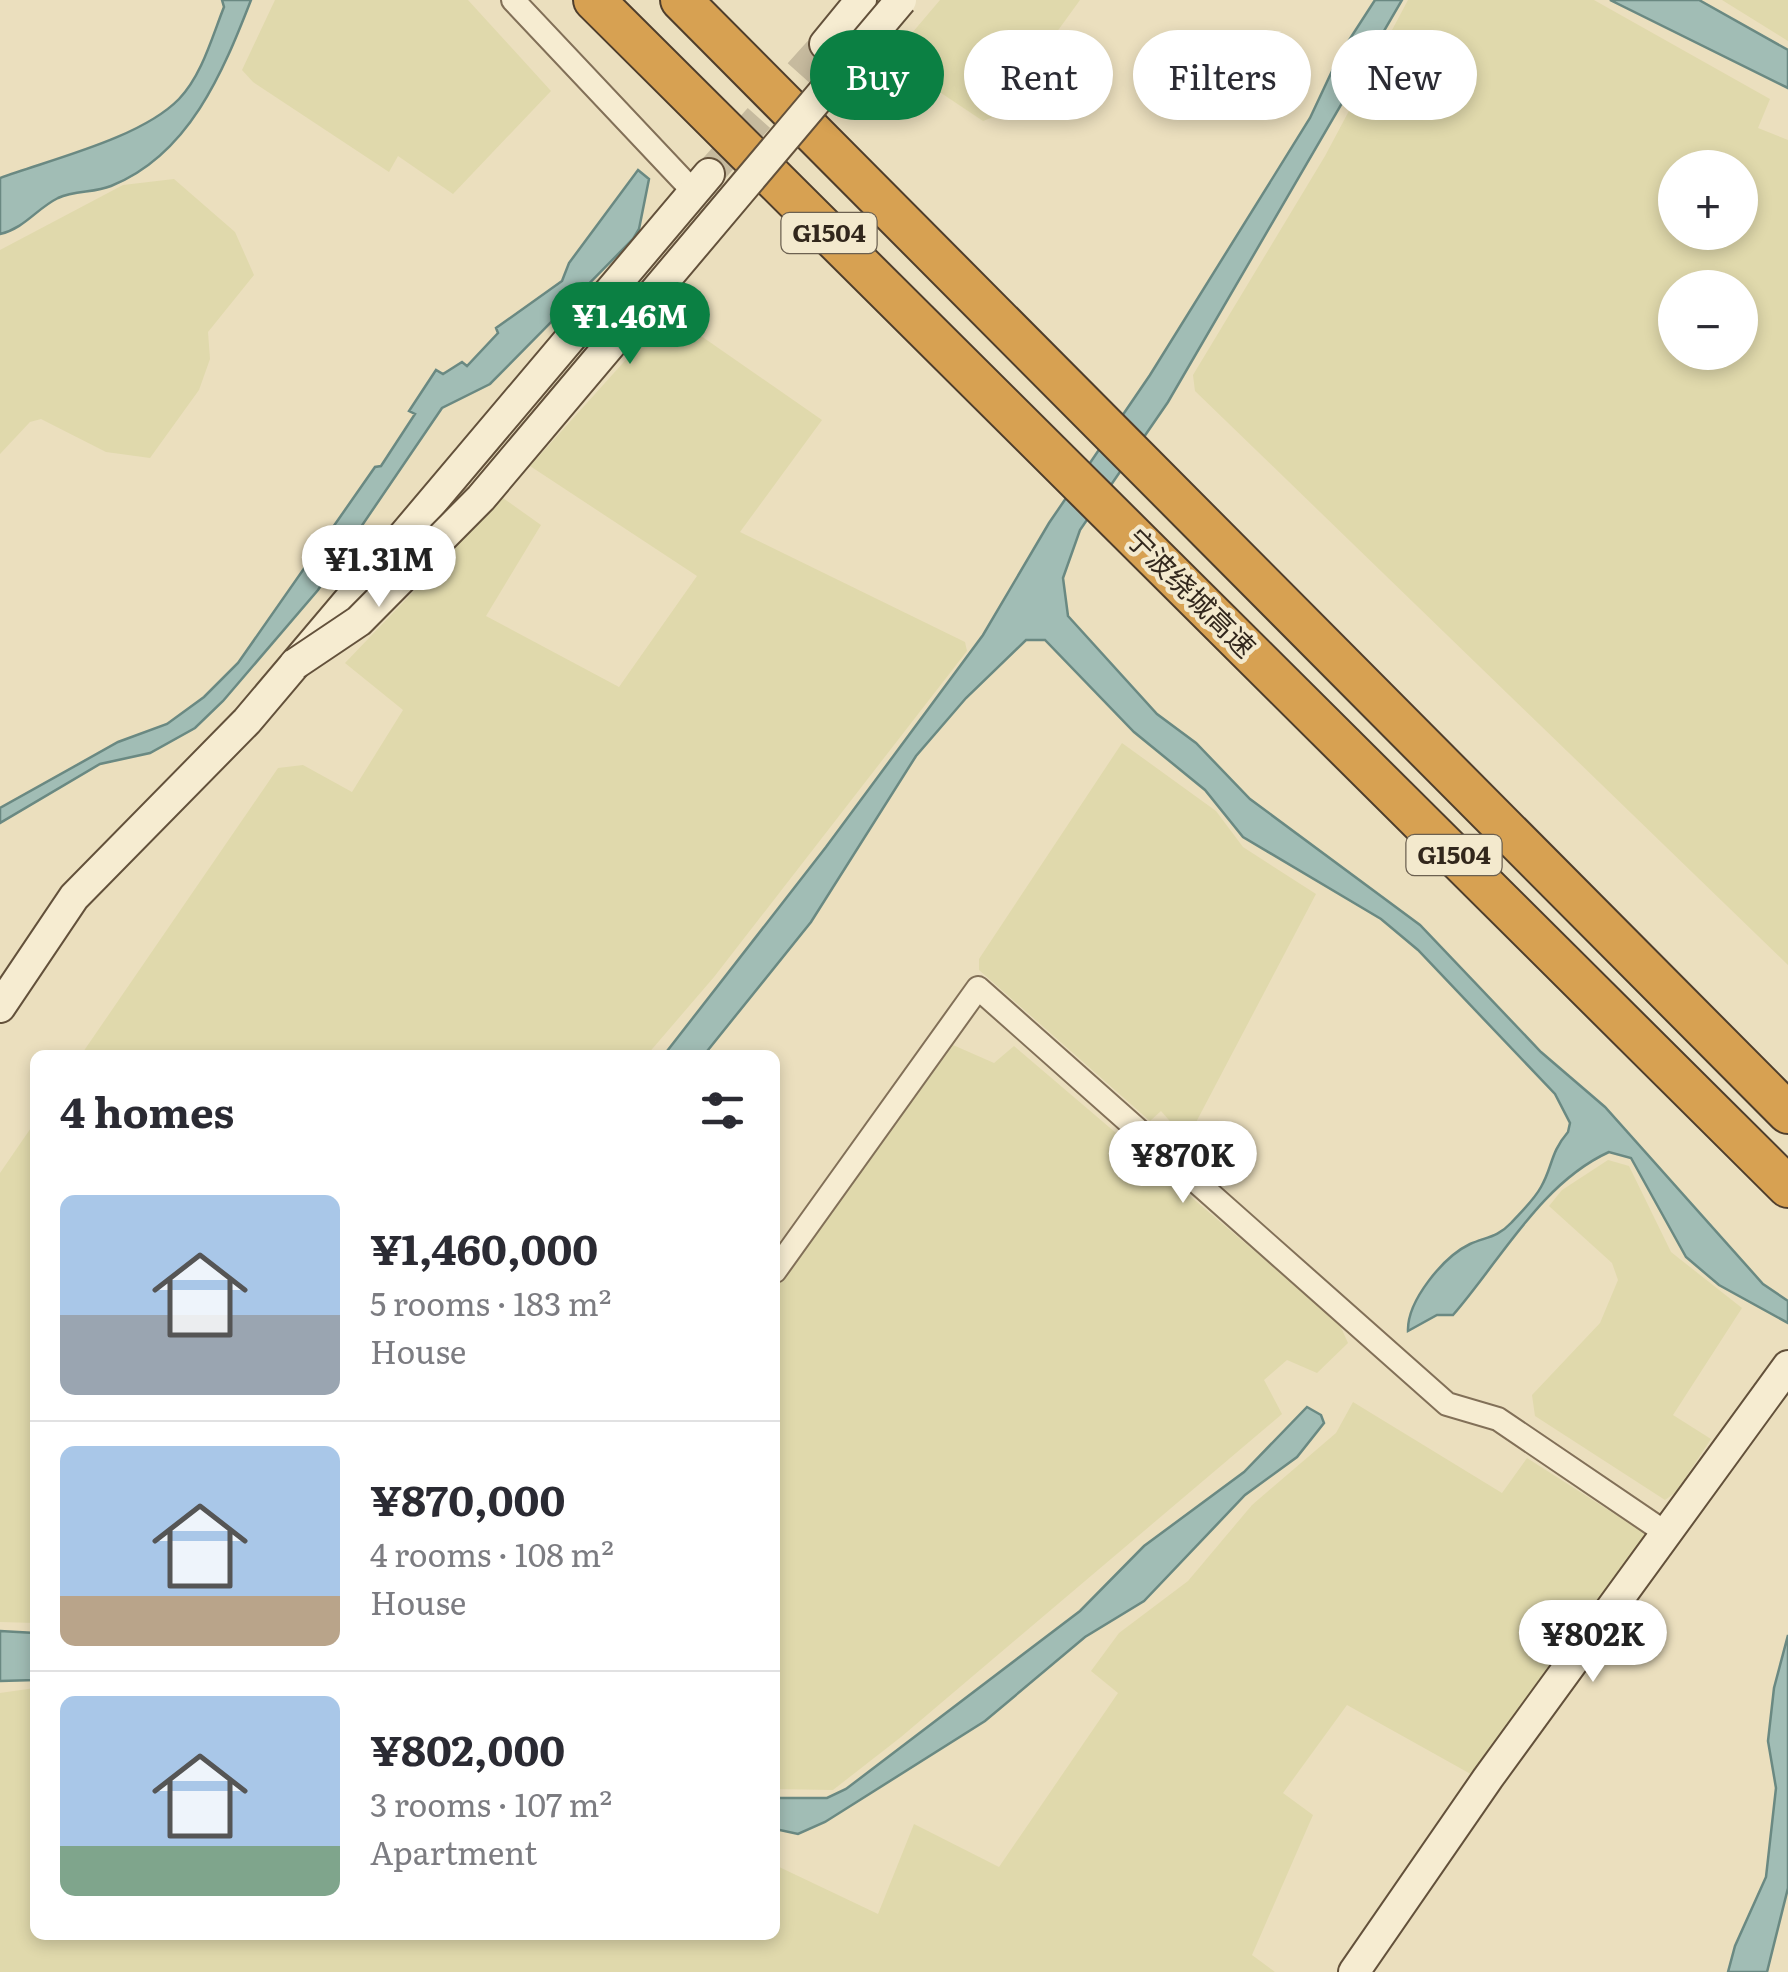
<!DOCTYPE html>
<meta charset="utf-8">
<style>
:root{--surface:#fff;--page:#f2f2f3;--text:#2b2b33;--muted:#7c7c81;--line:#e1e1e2;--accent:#0b8043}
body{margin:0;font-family:Literata,"Noto Sans SC",serif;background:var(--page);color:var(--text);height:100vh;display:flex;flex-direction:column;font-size:38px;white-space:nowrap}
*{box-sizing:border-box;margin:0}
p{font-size:32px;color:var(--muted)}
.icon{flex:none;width:55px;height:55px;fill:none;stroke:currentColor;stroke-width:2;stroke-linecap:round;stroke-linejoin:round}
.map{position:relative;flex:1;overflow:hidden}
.drawer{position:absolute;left:30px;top:1050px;width:750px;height:890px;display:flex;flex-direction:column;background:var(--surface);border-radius:15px;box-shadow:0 5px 15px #0003}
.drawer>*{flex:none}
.guide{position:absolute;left:810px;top:30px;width:828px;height:90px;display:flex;gap:20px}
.fabs{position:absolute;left:1658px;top:150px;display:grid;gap:20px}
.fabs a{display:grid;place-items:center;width:100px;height:100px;border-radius:50%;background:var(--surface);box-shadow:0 5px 15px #0003;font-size:50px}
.price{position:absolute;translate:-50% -85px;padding:0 22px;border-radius:35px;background:#fff;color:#222;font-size:32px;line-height:65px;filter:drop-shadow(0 2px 5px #0008)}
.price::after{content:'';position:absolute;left:50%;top:60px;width:30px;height:22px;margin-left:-15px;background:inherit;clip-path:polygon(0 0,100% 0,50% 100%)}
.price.selected{background:var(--accent);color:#fff}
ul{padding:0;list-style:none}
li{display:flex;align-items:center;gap:30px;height:250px;padding:0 30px}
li+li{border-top:2px solid var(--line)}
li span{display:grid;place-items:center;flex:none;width:280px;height:200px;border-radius:15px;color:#555}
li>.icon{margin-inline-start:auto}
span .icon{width:120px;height:120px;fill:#fffc;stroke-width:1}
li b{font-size:42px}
h2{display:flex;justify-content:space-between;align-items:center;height:120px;padding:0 30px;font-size:42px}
.chip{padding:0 35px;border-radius:45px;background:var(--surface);box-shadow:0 5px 15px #0003;font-size:35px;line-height:90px}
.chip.selected{background:var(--accent);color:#fff}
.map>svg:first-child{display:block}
</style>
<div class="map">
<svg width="1788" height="1972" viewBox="0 0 1788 1972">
<rect width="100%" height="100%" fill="#ebdfbe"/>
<path fill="#e0d9ac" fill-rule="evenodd" d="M275 0H468L551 91 453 194 398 156 389 172 253 82 242 70Z
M940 0H1080L996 116 983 121 890 59Z
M1408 0H1594L1770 99 1758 128 1788 140V965L1195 391 1193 375 1325 156ZM1675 168H1740V232H1675ZM1675 288H1740V352H1675Z
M1722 0H1788V41Z
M174 179 235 232 254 275 208 332 210 359 199 390 150 458 106 452 41 419 30 422 0 454V250L123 185Z
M668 313 822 420 740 532 965 642 967 651 714 977 647 1055H81L278 768 303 765 352 792 403 710 345 663 503 498 541 525 486 616 619 687 697 576 530 466Z
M1122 743 1216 811 1243 847 1316 894 1193 1128 1182 1135 1161 1111 1150 1121 979 970V959Z
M953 1045 994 1063 1014 1046 1339 1323 1348 1343 1317 1373 1287 1360 1264 1380 1282 1414 901 1737 833 1790 775 1789V1290Z
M35 1122V1623L0 1622V1173Z
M1608 1160 1629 1166 1671 1252 1742 1308 1673 1415 1711 1439 1676 1492 1665 1500 1535 1416 1532 1395 1600 1323 1618 1280 1612 1263 1549 1206 1562 1190Z
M1353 1402 1502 1493 1527 1458 1646 1534 1645 1547 1476 1777 1347 1705 1283 1793 1313 1815 1252 1955 1275 1972H0V1693L35 1688V1935H775V1865L878 1914 914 1824 999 1867 1118 1693 1091 1671 1119 1633 1188 1581 1252 1505 1336 1433Z"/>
<path fill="#a1bdb5" stroke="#6a8982" stroke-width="2.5" d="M222 0H251C223 72 189 155 111 186 94 193 75 190 58 198 36 209 25 228 0 234V178C52 159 141 138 179 99 202 75 212 37 224 7Z
M1375 0H1402L1168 402 1080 530 1063 578 1068 616 1157 714 1196 743 1250 799 1420 925 1541 1052 1605 1107 1763 1284 1788 1301V1323L1719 1285 1686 1257 1631 1158 1609 1152C1541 1183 1501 1260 1453 1315H1437L1408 1331C1407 1301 1443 1257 1470 1244 1486 1237 1498 1237 1511 1223 1521 1212 1534 1200 1541 1187 1553 1166 1550 1153 1568 1132L1570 1123 1555 1094 1418 950 1381 919 1243 837 1205 790 1134 732 1045 640H1026L966 698 916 756 811 922 704 1055H664L826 847 983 635 1049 523 1150 375 1310 118 1340 54Z
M1610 0H1699L1788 50V88Z
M638 170 649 179 639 229 633 239 490 384 442 408 318 590 223 701 195 728 150 753 100 764 0 823V808L118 742 167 724 204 697 238 663 375 467 381 466 415 414 409 411 436 370 443 374 462 362 467 366 498 333 496 328 562 281 569 263Z
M1307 1407 1321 1415 1324 1423 1297 1457 1245 1495 1144 1601 1085 1637 985 1721 825 1822 798 1834 775 1829V1798H827L846 1789 1080 1611 1144 1546 1244 1472Z
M0 1631 35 1633V1680L0 1681Z
M1788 1635V1888L1767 1972H1728L1735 1946 1766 1877 1776 1788 1768 1741 1774 1688Z"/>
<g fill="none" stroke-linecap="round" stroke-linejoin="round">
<path stroke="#c6ba9e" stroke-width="30" stroke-dasharray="30 15" stroke-linecap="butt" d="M709 174 825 44"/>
<g stroke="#827058" stroke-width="26">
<path id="street" d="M513 0 694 192
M775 1271 978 988 1447 1404 1498 1419 1666 1533"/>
</g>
<g stroke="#63513b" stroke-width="34">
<path id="secondary" d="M825 44 861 0
M0 1007 74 897 247 721 709 174
M1354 1972 1488 1778 1788 1366"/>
</g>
<g stroke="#4f3e2c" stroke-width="44">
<path id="highway" d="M594 0 1788 1187
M681 0 1788 1113"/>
</g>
<use href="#street" stroke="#f6ecd1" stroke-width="22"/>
<use href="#secondary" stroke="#f6ecd1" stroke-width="30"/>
<use href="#highway" stroke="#d7a152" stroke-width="40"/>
<g stroke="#63513b" stroke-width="34" stroke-linecap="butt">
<path id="secondary-bridge" d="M295 664 359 621 481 498 901 0"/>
</g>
<use href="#secondary-bridge" stroke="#f6ecd1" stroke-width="30"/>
</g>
<g text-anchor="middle" stroke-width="9" stroke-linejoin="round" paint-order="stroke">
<g fill="#f3e9cd" stroke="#6c6151" stroke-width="2.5">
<rect x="781.5" y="213" width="95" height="40" rx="8"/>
<rect x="1406.5" y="835" width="95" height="40" rx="8"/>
</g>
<g font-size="25" font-weight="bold" fill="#32271c">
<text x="829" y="242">G1504</text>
<text x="1454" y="864">G1504</text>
</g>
<g font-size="28" fill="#32271c" stroke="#f3e9cd">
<text transform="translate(1191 593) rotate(45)" y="10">宁波绕城高速</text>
</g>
</g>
</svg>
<div class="fabs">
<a>+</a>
<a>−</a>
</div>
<b class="price selected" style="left:630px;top:367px">¥1.46M</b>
<b class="price" style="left:379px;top:610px">¥1.31M</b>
<b class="price" style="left:1183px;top:1206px">¥870K</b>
<b class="price" style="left:1593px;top:1685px">¥802K</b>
<div class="guide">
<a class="chip selected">Buy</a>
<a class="chip">Rent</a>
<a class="chip">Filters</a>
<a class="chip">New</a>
</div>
<section class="drawer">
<h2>4 homes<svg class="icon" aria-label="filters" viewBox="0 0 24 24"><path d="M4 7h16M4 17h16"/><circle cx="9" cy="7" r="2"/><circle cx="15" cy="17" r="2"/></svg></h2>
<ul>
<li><span style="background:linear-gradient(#a9c7e8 60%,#9aa5b1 0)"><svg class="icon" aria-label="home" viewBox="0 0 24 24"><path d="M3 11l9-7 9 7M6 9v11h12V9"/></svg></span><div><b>¥1,460,000</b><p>5 rooms · 183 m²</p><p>House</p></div></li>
<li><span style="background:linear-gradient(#a9c7e8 75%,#b9a48a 0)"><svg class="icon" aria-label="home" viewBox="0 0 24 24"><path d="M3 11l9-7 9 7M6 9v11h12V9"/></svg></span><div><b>¥870,000</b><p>4 rooms · 108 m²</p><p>House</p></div></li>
<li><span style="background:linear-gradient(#a9c7e8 75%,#7fa58c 0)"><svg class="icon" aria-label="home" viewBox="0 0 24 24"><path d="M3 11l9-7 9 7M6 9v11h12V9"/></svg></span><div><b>¥802,000</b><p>3 rooms · 107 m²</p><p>Apartment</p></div></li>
</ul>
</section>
</div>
